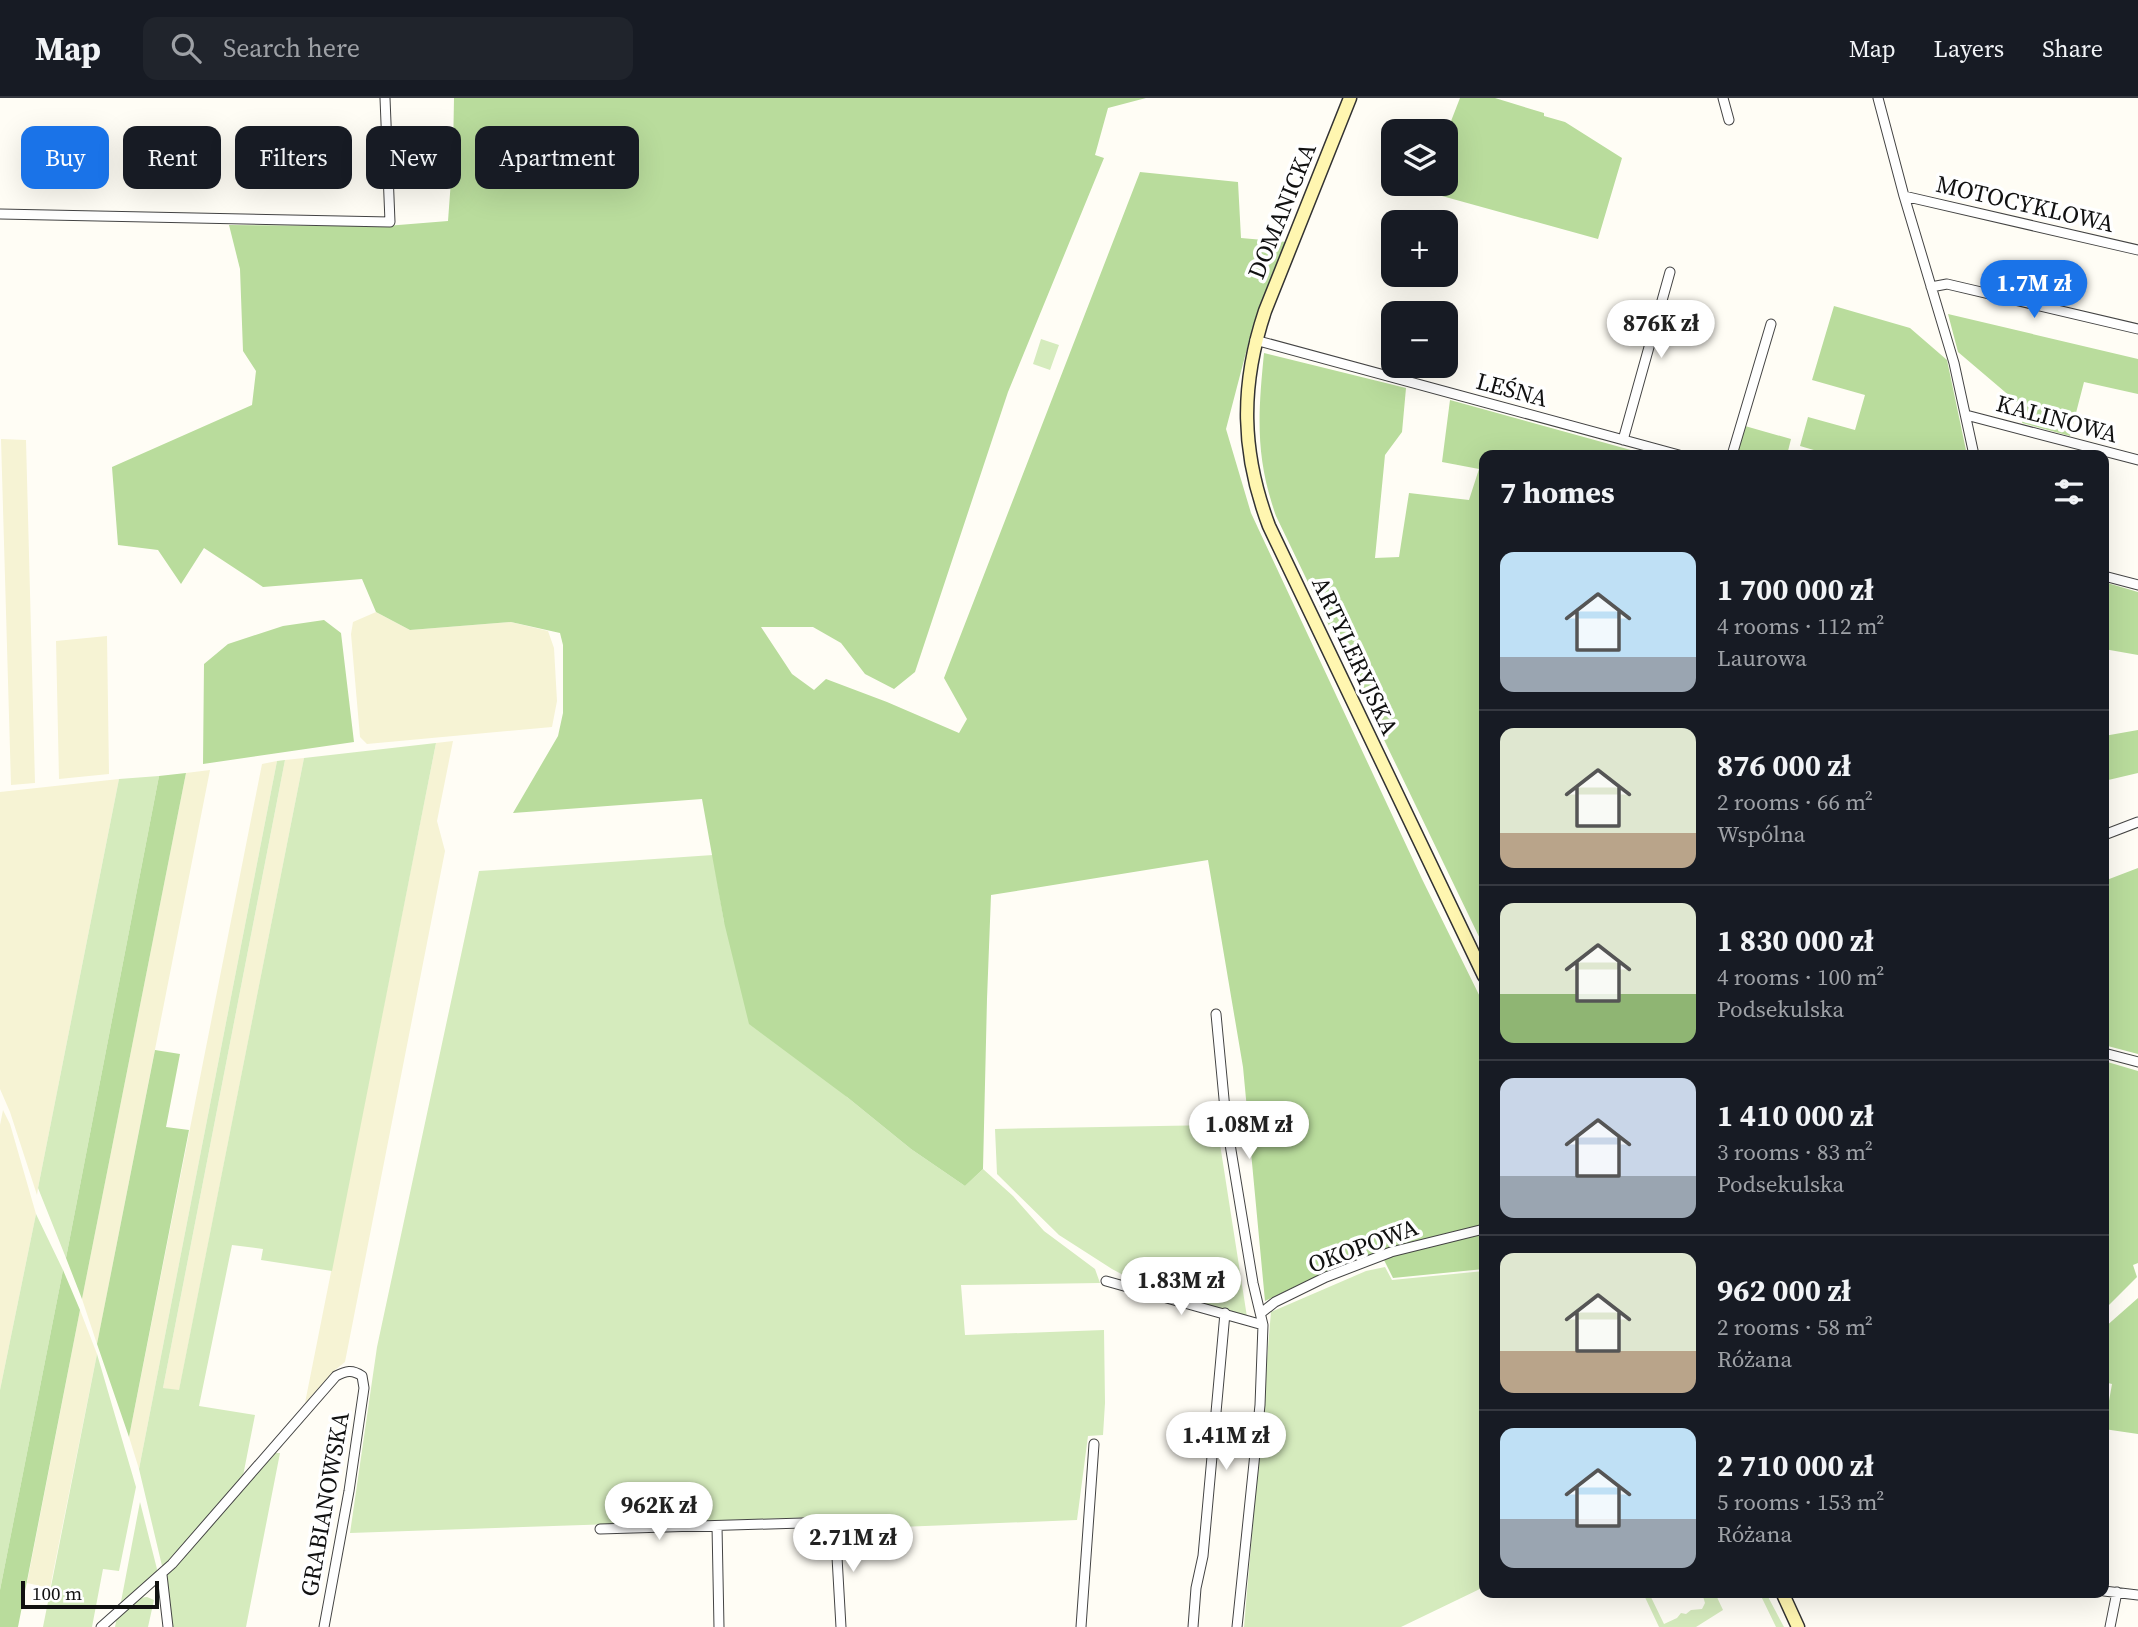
<!DOCTYPE html>
<meta charset="utf-8">
<style>
:root{--surface:#171b24;--page:#20242c;--text:#f1f3f6;--muted:#9ea1a6;--line:#363941;--accent:#1a73e8}
body{margin:0;font-family:"Source Serif 4",serif;background:var(--page);color:var(--text);height:100vh;display:flex;flex-direction:column;font-size:26px;white-space:nowrap}
*{box-sizing:border-box;margin:0}
p{font-size:23px;color:var(--muted)}
.icon{flex:none;width:38px;height:38px;fill:none;stroke:currentColor;stroke-width:2;stroke-linecap:round;stroke-linejoin:round}
.map{position:relative;flex:1;overflow:hidden}
.details{position:absolute;left:1479px;top:352px;width:630px;height:1148px;display:flex;flex-direction:column;background:var(--surface);border-radius:14px;box-shadow:0 7px 28px #0002}
.details>*{flex:none}
.guide{position:absolute;left:21px;top:28px;width:665px;height:63px;display:flex;gap:14px}
.tools{position:absolute;left:1381px;top:21px;display:grid;gap:14px}
.tools a{display:grid;place-items:center;width:77px;height:77px;border-radius:14px;background:var(--surface);box-shadow:0 7px 28px #0002;font-size:35px}
.scale{position:absolute;left:21px;bottom:18px;width:138px;box-sizing:border-box;padding-left:7px;border:4px solid #111;border-top:0;font-size:19px;line-height:24px;white-space:nowrap;color:#111;-webkit-text-stroke:5px #fff;paint-order:stroke}
.price{position:absolute;translate:-50% -60px;padding:0 16px;border-radius:24px;background:#fff;color:#222;font-size:23px;line-height:46px;filter:drop-shadow(0 2px 4px #0008)}
.price::after{content:'';position:absolute;left:50%;top:42px;width:21px;height:16px;margin-left:-10px;background:inherit;clip-path:polygon(0 0,100% 0,50% 100%)}
.price.on{background:var(--accent);color:#fff}
ul{padding:0;list-style:none}
li{display:flex;align-items:center;gap:21px;height:175px;padding:0 21px}
li+li{border-top:2px solid var(--line)}
li span{display:grid;place-items:center;flex:none;width:196px;height:140px;border-radius:14px;color:#555}
li>.icon{margin-inline-start:auto}
span .icon{width:84px;height:84px;fill:#fffc;stroke-width:1}
li b{font-size:30px}
h2{display:flex;justify-content:space-between;align-items:center;height:84px;padding:0 21px;font-size:30px}
.pill{padding:0 24px;border-radius:14px;background:var(--surface);box-shadow:0 7px 28px #0002;font-size:24px;line-height:63px}
.pill.on{background:var(--accent);color:#fff}
header{display:flex;align-items:center;gap:42px;box-sizing:border-box;height:98px;padding:0 35px;background:var(--surface);border-bottom:2px solid var(--line)}
header strong{font-size:33px}
nav{display:flex;gap:38px;margin-inline-start:auto;font-size:24px}
.search{width:490px;height:63px;background:var(--page);display:flex;align-items:center;gap:18px;box-sizing:border-box;padding:0 24px;border-radius:14px;color:var(--muted);font-size:26px}
.map>svg:first-child{display:block}
</style>
<header>
<strong>Map</strong>
<div class="search"><svg class="icon" aria-label="search" viewBox="0 0 24 24"><circle cx="10" cy="10" r="6"/><path d="M15 15l6 6"/></svg>Search here</div>
<nav><a>Map</a><a>Layers</a><a>Share</a></nav>
</header>
<div class="map">
<svg width="2138" height="1529" viewBox="0 0 2138 1529">
<rect width="100%" height="100%" fill="#fffdf5"/>
<path fill="#f6f3d4" d="M1 341 26 342 35 685 11 687Z
M376 514 410 532 511 524 548 533 554 550 557 603 552 629 367 646 360 639 351 536 353 524Z
M107 538 109 676 59 681 56 543Z
M453 643 437 723 445 753 345 1264 335 1272 305 1305 436 645Z
M304 660 179 1293 163 1290 285 662Z
M277 663 139 1371 129 1339 262 666Z
M210 672 97 1246 82 1201 186 675Z
M119 681 38 1090 37 1097 10 1014 0 991V694Z
M3 1012 10 1026 36 1116 0 1292V1027Z
M80 1212 97 1256 50 1490 27 1485Z"/>
<path fill="#d5ebbd" d="M1041 241 1059 247 1050 272 1033 266Z
M436 645 332 1173 261 1162 263 1151 232 1147 199 1308 255 1317 242 1383 163 1472 139 1371 277 663 285 662 163 1290 179 1292 304 660Z
M159 678 66 1160 38 1090 119 681Z
M713 757 724 824 847 999 911 1051 965 1088 983 1071 1013 1098 1044 1133 1095 1171 1100 1185 961 1187 965 1237 1104 1232 1105 1305 1103 1337 1088 1338 1077 1422 849 1431 848 1418 350 1435 377 1249 479 773Z
M1217 1027 1247 1219 1140 1186 1112 1171 1059 1137 997 1076 995 1031Z
M36 1116 63 1172 0 1492V1292Z
M1385 1169 1392 1182 1484 1173V1489L1401 1529H1244L1271 1214 1366 1173Z
M97 1256 136 1389 119 1473 103 1471 92 1529H43Z
M270 1355H280L246 1529H172L165 1479Z
M140 1404 158 1475 120 1509Z
M1643 1495H1649L1664 1526 1677 1520 1681 1515 1686 1516 1691 1512 1702 1511 1705 1505 1702 1495H1715L1723 1512 1696 1529H1659Z
M1762 1495H1766L1784 1529H1776L1760 1496Z
M147 1499 154 1502 148 1529H115L117 1518 139 1500Z"/>
<path fill="#b9dc9c" d="M454 0H1146L1108 10 1095 57 1104 60 1008 294 915 574 894 591 865 576 841 545 813 529H761L792 576 814 592 826 581 887 604 959 635 967 621 944 580 1140 74 1238 84 1241 140 1287 144 1250 239 1226 331 1251 415 1422 781 1484 907V1171L1393 1180 1380 1154 1326 1174 1265 1203 1243 969 1208 762 991 797 987 901 983 1071 965 1088 911 1051 847 999 749 926 724 824 702 701 513 715 558 638 563 615V547L560 535 511 524 410 532 376 514 362 481 263 489 204 450 181 486 158 452 118 447 112 369 252 307 256 273 243 253 240 171 229 127 386 128 448 123 453 55Z
M1460 0H1495L1544 15V18L1565 24 1622 60 1598 141 1413 90 1417 86H1446V36Z
M1834 208 1910 230 1947 262 1967 357H1831L1800 348 1808 319 1855 332 1865 297 1812 282Z
M1948 216 2138 261V296L2084 284 2070 338 2022 325 2025 311 1958 254Z
M1264 255 1406 290 1402 334 1385 357 1375 460 1399 459 1409 395 1469 402 1479 371 1442 364 1450 302 1649 357H1484V849L1276 418C1255 358 1258 317 1264 255Z
M1745 328 1791 341 1787 357H1738L1737 355Z
M2104 484 2138 494V557L2104 551Z
M324 522 341 535 354 644 203 666 204 566 228 546 283 528Z
M2138 632V675L2104 683V638Z
M186 675 82 1201 66 1160 159 678Z
M2138 770V956L2104 947V783Z
M155 952 180 956 166 1029 189 1032 129 1339 97 1246Z
M2104 963 2138 973V1165L2133 1167 2137 1179 2104 1212Z
M63 1172 80 1212 18 1529H0V1492Z
M2138 1200V1336L2104 1331 2112 1286 2104 1284V1230Z"/>
<g fill="none" stroke-linecap="round" stroke-linejoin="round">
<g stroke="#444" stroke-width="11">
<path id="street" d="M1723 0 1729 22
M1878 0 1904 98 1954 265 1974 357
M1904 98 2138 152
M0 116 390 124 385 0
M1931 189 1947 186 2138 231
M1255 242 1679 357
M1966 317 2138 362
M1623 342 1670 174
M1732 357 1771 226
M2104 478 2138 487
M2104 737 2138 724
M1216 916 1226 1022 1253 1185 1263 1227 1260 1307 1237 1529
M2104 955 2138 964
M1106 1183 1263 1227
M1261 1215 1275 1204 1326 1179 1391 1154 1484 1131
M717 1428 719 1529
M600 1431 835 1424 841 1529
M162 1477 168 1529
M2104 1493 2138 1497
M101 1529 172 1466 336 1278C346 1273 352 1271 362 1278L364 1290 349 1393 324 1529
M1081 1529 1094 1346
M1193 1529 1196 1490 1203 1458 1225 1215
M2110 1529 2117 1494"/>
</g>
<g stroke="#333" stroke-width="15">
<path id="secondary" d="M1350 0 1265 213C1240 288 1241 354 1269 428L1484 878
M1782 1494 1798 1529"/>
</g>
<use href="#street" stroke="#fff" stroke-width="9"/>
<use href="#secondary" stroke="#fff6b0" stroke-width="12"/>
</g>
<g text-anchor="middle" stroke-width="7" stroke-linejoin="round" paint-order="stroke">
<g font-size="24" fill="#111" stroke="#fff">
<text transform="translate(2025 106) rotate(13)" y="8">MOTOCYKLOWA</text>
<text transform="translate(1282 113) rotate(-68)" y="8">DOMANICKA</text>
<text transform="translate(1512 292) rotate(15)" y="8">LEŚNA</text>
<text transform="translate(2057 321) rotate(15)" y="8">KALINOWA</text>
<text transform="translate(1355 558) rotate(65)" y="8">ARTYLERYJSKA</text>
<text transform="translate(1363 1148) rotate(-20)" y="8">OKOPOWA</text>
<text transform="translate(325 1406) rotate(-80)" y="8">GRABIANOWSKA</text>
</g>
</g>
</svg>
<div class="tools">
<a><svg class="icon" aria-label="layers" viewBox="0 0 24 24"><path d="M12 4l9 5-9 5-9-5zM3 14l9 5 9-5"/></svg></a>
<a>+</a>
<a>−</a>
</div>
<div class="scale">100 m</div>
<b class="price on" style="left:2034px;top:222px">1.7M zł</b>
<b class="price" style="left:1661px;top:262px">876K zł</b>
<b class="price" style="left:1249px;top:1063px">1.08M zł</b>
<b class="price" style="left:1181px;top:1219px">1.83M zł</b>
<b class="price" style="left:1226px;top:1374px">1.41M zł</b>
<b class="price" style="left:659px;top:1444px">962K zł</b>
<b class="price" style="left:853px;top:1476px">2.71M zł</b>
<div class="guide">
<a class="pill on">Buy</a>
<a class="pill">Rent</a>
<a class="pill">Filters</a>
<a class="pill">New</a>
<a class="pill">Apartment</a>
</div>
<section class="details">
<h2>7 homes<svg class="icon" aria-label="filters" viewBox="0 0 24 24"><path d="M4 7h16M4 17h16"/><circle cx="9" cy="7" r="2"/><circle cx="15" cy="17" r="2"/></svg></h2>
<ul>
<li><span style="background:linear-gradient(#bfe0f5 75%,#9aa5b1 0)"><svg class="icon" aria-label="home" viewBox="0 0 24 24"><path d="M3 11l9-7 9 7M6 9v11h12V9"/></svg></span><div><b>1 700 000 zł</b><p>4 rooms · 112 m²</p><p>Laurowa</p></div></li>
<li><span style="background:linear-gradient(#dfe7d0 75%,#b9a48a 0)"><svg class="icon" aria-label="home" viewBox="0 0 24 24"><path d="M3 11l9-7 9 7M6 9v11h12V9"/></svg></span><div><b>876 000 zł</b><p>2 rooms · 66 m²</p><p>Wspólna</p></div></li>
<li><span style="background:linear-gradient(#dfe7d0 65%,#8fb573 0)"><svg class="icon" aria-label="home" viewBox="0 0 24 24"><path d="M3 11l9-7 9 7M6 9v11h12V9"/></svg></span><div><b>1 830 000 zł</b><p>4 rooms · 100 m²</p><p>Podsekulska</p></div></li>
<li><span style="background:linear-gradient(#c9d6e8 70%,#9aa5b1 0)"><svg class="icon" aria-label="home" viewBox="0 0 24 24"><path d="M3 11l9-7 9 7M6 9v11h12V9"/></svg></span><div><b>1 410 000 zł</b><p>3 rooms · 83 m²</p><p>Podsekulska</p></div></li>
<li><span style="background:linear-gradient(#dfe7d0 70%,#b9a48a 0)"><svg class="icon" aria-label="home" viewBox="0 0 24 24"><path d="M3 11l9-7 9 7M6 9v11h12V9"/></svg></span><div><b>962 000 zł</b><p>2 rooms · 58 m²</p><p>Różana</p></div></li>
<li><span style="background:linear-gradient(#bfe0f5 65%,#9aa5b1 0)"><svg class="icon" aria-label="home" viewBox="0 0 24 24"><path d="M3 11l9-7 9 7M6 9v11h12V9"/></svg></span><div><b>2 710 000 zł</b><p>5 rooms · 153 m²</p><p>Różana</p></div></li>
</ul>
</section>
</div>
